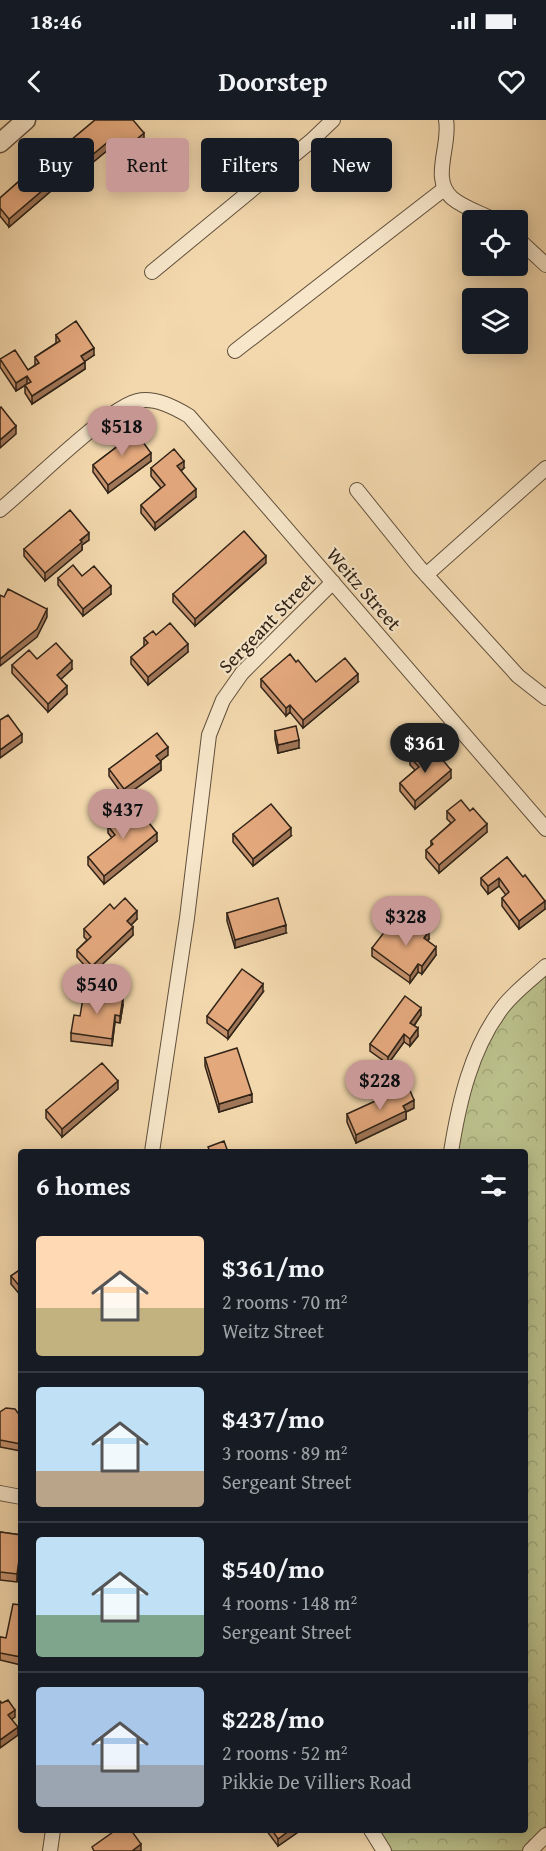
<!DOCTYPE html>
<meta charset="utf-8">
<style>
:root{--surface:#171b24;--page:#20242c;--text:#f1f3f6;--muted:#9ea1a6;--line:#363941;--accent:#c59692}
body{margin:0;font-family:"Gentium Book Plus",serif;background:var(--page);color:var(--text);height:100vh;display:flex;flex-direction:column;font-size:22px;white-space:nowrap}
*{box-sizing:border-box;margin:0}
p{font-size:20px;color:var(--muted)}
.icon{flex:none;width:33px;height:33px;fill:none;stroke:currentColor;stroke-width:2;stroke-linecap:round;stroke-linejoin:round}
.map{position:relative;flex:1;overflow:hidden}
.drawer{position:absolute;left:18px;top:1029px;width:510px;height:684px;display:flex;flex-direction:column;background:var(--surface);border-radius:6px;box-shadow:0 3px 15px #0003}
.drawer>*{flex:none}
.guide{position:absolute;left:18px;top:18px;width:510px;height:54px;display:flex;gap:12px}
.tools{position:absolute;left:462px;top:90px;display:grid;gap:12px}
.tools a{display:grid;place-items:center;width:66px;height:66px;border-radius:6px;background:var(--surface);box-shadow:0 3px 15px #0003;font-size:30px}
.price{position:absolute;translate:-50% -51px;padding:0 14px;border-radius:21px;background:var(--accent);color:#111;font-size:20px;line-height:39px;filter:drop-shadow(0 2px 3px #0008)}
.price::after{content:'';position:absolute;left:50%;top:36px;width:18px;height:14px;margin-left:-9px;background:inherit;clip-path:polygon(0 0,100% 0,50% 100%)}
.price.on{background:#222;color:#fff}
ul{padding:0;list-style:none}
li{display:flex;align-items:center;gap:18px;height:150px;padding:0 18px}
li+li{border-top:2px solid var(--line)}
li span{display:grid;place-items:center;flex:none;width:168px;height:120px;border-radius:6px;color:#555}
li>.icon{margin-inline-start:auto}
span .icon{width:72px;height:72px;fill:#fffc;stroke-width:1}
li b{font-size:26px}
h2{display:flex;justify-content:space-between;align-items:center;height:72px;padding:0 18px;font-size:26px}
.tag{padding:0 21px;border-radius:6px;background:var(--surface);box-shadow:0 3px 15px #0003;font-size:21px;line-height:54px}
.tag.on{background:var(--accent);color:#111}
.status{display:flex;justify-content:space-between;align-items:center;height:42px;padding:0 30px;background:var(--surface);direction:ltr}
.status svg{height:16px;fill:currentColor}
header{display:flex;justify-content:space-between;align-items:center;height:78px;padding:0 18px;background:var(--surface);font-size:27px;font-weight:600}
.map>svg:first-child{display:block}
</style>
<div class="status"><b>18:46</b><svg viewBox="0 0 49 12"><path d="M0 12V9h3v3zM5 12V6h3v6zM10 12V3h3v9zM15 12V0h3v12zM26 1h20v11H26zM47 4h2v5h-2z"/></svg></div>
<header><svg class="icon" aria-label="back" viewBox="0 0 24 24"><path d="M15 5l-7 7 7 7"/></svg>Doorstep<svg class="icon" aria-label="heart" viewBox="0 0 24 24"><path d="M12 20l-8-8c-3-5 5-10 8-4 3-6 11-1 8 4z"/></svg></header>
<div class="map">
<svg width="546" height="1731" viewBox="0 0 546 1731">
<defs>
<pattern id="park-crowns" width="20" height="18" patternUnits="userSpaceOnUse" patternTransform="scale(1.5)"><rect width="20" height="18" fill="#babf8a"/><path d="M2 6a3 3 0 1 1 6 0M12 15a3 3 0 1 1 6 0" fill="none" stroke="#a0a476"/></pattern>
</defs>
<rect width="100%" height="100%" fill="#f3d8ad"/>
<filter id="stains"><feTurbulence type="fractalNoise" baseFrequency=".00333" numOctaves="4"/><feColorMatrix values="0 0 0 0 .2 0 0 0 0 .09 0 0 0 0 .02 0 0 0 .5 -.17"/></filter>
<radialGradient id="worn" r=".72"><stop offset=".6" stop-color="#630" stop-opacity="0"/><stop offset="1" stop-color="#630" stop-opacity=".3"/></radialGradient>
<path fill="url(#park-crowns)" stroke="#757150" stroke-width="1.5" d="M546 849V1710L524 1731H380L368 1710H525V1032H456L467 966 501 891Z"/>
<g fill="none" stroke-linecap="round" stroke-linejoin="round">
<g stroke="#61503c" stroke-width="16">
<path id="minor" d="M446 0C451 25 430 59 452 78 464 88 481 93 494 100
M518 119 546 145
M152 152 311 21 333 0
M235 231 444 69
M357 370 419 447 518 556 546 578
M0 390C34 361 66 329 101 302 112 295 124 284 137 281 155 277 174 287 189 296L546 709
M426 455 546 348
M152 1032 187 798 209 615 223 580 242 553 333 462
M451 1032C459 982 471 929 502 888 514 872 532 859 546 846
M0 1373 21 1377
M371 1710 384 1731
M50 1731 53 1710
M530 1731 546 1715"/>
</g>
<g stroke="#61503c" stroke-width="21">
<path id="tertiary" d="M0 23 26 0"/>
</g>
<use href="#minor" stroke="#f7e6ca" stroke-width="14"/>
<use href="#tertiary" stroke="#f7e6ca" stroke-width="18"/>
</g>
<path fill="#c4906c" stroke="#302317" stroke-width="1.5" d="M95 0 144 21 119 41 109 29 74 58 58 39V31Z
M23 40 65 59 9 107 0 96V78L28 53 23 47Z
M56 215 94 235 84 241 85 249 32 284 25 273V265L27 264 16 271 0 247V239L28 250 35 245V237L56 223Z
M119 317 151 341 108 373 93 352V345L119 325Z
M151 348H184L181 351 196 377 155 410 141 393V385L161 368 151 356Z
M89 420 82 425V430L45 461 24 436V429Z
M266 443 195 506 173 482V474Z
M82 456 111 474 83 496 58 465V458Z
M156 515 188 532 148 565 131 544V537L144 526V518Z
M37 539 72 549 61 559 67 574 48 592 12 553V545Z
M296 542 316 562H358L303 608 290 592 286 596 261 567V559Z
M275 611 299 628 278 633 275 619Z
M168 635 160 641 161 650 124 677 109 656V649Z
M410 637 430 639 451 658 415 689 400 671V663L415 650 410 645Z
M447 691H470L487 712 439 753 426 738V730L431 726V721L451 703 447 699Z
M108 706 157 721 104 764 88 745V737L112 718 108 713Z
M233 714 291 716 253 746 233 722Z
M507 737 545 789 519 809 502 786V778L506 775 499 766 488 774 481 765V758Z
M114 789 137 799 131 805 133 815 92 854 77 837V830L87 820 84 817V809Z
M227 793 286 813 235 828 227 801Z
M399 813 429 819 427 821 436 835 422 854 418 852 410 863 372 836V828Z
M263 872 228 919 207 903V896Z
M123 885 120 903 115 902 112 926 71 921V913L80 896Z
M421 895 414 906 418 916 410 926 404 922 388 944 370 931V924Z
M205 938 252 982 219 992 205 946Z
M118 969 62 1017 46 998V990Z
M414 988 406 992V999L356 1023 347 1002V994Z
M21 1149V1176L11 1164V1156Z
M0 1292 21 1297V1331L0 1327Z
M0 1412 21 1415V1433L17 1462 0 1460Z
M21 1485V1545L0 1540V1517L6 1518Z
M266 1710H301L278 1726Z"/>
<path fill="#a07658" stroke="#302317" stroke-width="1.5" d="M144 13V21L119 41V34Z
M109 21V29L74 58V50Z
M65 51V59L9 107V99Z
M94 228V235L81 244V236Z
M85 242V249L32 284V276Z
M27 256V264L16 271V263Z
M16 306V314L0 328V320Z
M151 333V341L108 373V365Z
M184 341V348L177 354V346Z
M196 369V377L155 410V403Z
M89 413V420L82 425V430L45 461V453Z
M266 436V443L195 506V499Z
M111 466V474L83 496V489Z
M47 489V497L37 517 0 546V539Z
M188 524V532L148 565V557Z
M72 541V549L57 563V555Z
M358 554V562L303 608V600Z
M67 566V574L48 592V584Z
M290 585V592L286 596V588Z
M22 614V622L0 638V630Z
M299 620V628L278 633V625Z
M168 627V635L156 644V636Z
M161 642V650L124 677V669Z
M451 650V658L415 689V681Z
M487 704V712L439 753V745Z
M291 708V716L253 746V739Z
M157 713V721L104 764V756Z
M499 758V766L488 774V766Z
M545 781V789L519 809V801Z
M137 791V799L127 809V801Z
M286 805V813L235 828V820Z
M133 807V815L92 854V846Z
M429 811V819L424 826V818Z
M436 827V835L422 854V846Z
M418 844V852L410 863V856Z
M263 864V872L228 919V911Z
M123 877V885L120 903V896Z
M421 888V895L410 911V903Z
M115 895V902L112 926V919Z
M418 908V916L410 926V919Z
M404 914V922L388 944V937Z
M118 961V969L62 1017V1009Z
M252 974V982L219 992V984Z
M414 980V988L406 992V999L356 1023V1015L403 986Z
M21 1426V1433L17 1462V1454Z
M15 1590V1597L8 1602V1595Z
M18 1607V1615L0 1628V1620Z
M290 1710H301L278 1726V1719Z
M141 1724V1731H132Z"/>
<path fill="#e4a87d" stroke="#302317" stroke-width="1.5" d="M95 0H133L144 13 119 34 109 21 74 50 58 31Z
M42 24 65 51 9 99 0 88V78L32 50 23 40Z
M76 201 94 228 81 236 85 242 32 276 25 265 31 262 27 256 16 263 0 239 15 230 28 250 39 243 35 237 60 221 56 215Z
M1 287 16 306 0 320V288Z
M132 307 151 333 108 365 93 345 123 322 119 317Z
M174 329 184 341 177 346 196 369 155 403 141 385 165 365 151 348Z
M70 390 89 413 80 420 82 422 45 453 24 429Z
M244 411 266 436 195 499 173 474Z
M73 445 82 456 94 446 111 466 83 489 58 458Z
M8 469 47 489 37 509 0 539V475L4 477Z
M170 503 188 524 148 557 131 537 148 523 144 518 153 511 156 515Z
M56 523 72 541 57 555 67 566 48 584 12 545 29 530 37 539Z
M290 534 296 542 298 540 316 562 345 538 358 554 303 600 290 585 286 588 261 559Z
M8 595 22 614 0 630V600Z
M296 606 299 620 278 625 275 611Z
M157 613 168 627 156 636 161 642 124 669 109 649Z
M421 628 430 639 437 633 451 650 415 681 400 663 419 647 410 637Z
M461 680 470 691 473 688 487 704 439 745 426 730 433 724 431 721 455 700 447 691Z
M134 684 157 713 104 756 88 737 115 715 108 706Z
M271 684 291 708 253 739 233 714Z
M507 737 523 757 525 755 545 781 519 801 502 778 509 772 499 758 488 766 481 758Z
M125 778 137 791 127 801 133 807 92 846 77 830 91 817 84 809 110 784 114 789Z
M278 778 286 805 235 820 227 793Z
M410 798 429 811 424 818 436 827 422 846 418 844 410 856 372 828 389 806 399 813Z
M242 849 263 864 228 911 207 896Z
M84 872 123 877 120 896 115 895 112 919 71 913 74 895 80 896Z
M405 876 421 888 410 903 418 908 410 919 404 914 388 937 370 924Z
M237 928 252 974 219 984 205 938Z
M102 943 118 961 62 1009 46 990Z
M408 966 414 980 403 986 406 991 356 1015 347 994Z
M224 1021 228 1032H210L208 1027Z
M21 1149V1168L11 1156Z
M6 1288 15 1289 21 1297V1324L0 1320V1292Z
M0 1412 21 1415V1426L17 1454 0 1452Z
M13 1484 21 1485V1537L0 1533V1517L6 1518Z
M8 1580 15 1590 8 1595 18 1607 0 1620V1581L2 1583Z
M116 1710H131L141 1724 132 1731H94L92 1727Z
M272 1710H290L278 1719Z"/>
<g text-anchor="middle" stroke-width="4.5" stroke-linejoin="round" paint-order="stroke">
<g font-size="20" fill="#302317" stroke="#f7e6ca">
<text transform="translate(364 469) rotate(49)" y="7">Weitz Street</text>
<text transform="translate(267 503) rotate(-46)" y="7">Sergeant Street</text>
</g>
</g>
<rect width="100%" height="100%" filter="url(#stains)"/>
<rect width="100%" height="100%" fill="url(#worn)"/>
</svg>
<div class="tools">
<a><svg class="icon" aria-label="locate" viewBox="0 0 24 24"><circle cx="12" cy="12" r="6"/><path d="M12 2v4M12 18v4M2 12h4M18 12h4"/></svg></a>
<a><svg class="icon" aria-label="layers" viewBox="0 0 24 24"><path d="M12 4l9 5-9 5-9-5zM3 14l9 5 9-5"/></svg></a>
</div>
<b class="price" style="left:122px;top:337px">$518</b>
<b class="price on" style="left:425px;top:654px">$361</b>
<b class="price" style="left:123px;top:720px">$437</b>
<b class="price" style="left:406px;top:827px">$328</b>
<b class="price" style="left:97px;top:895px">$540</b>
<b class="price" style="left:380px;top:991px">$228</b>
<div class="guide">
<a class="tag">Buy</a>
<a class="tag on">Rent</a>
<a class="tag">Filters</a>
<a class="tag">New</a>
</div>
<section class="drawer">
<h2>6 homes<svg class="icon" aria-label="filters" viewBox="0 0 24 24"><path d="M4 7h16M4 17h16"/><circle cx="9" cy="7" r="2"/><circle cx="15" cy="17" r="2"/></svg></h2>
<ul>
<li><span style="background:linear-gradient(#ffd9b3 60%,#c2b280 0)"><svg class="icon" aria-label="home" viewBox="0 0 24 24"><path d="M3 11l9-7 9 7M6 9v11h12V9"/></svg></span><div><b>$361/mo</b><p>2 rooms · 70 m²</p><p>Weitz Street</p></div></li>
<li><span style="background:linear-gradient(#bfe0f5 70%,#b9a48a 0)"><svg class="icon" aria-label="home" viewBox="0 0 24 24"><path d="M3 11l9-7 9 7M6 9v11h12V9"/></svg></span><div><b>$437/mo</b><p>3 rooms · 89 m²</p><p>Sergeant Street</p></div></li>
<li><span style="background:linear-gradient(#bfe0f5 65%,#7fa58c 0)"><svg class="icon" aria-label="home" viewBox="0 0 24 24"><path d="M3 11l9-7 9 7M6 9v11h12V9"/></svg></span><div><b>$540/mo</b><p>4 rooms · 148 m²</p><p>Sergeant Street</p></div></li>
<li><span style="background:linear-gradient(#a9c7e8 65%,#9aa5b1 0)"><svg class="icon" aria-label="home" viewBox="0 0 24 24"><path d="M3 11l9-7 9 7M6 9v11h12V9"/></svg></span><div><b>$228/mo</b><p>2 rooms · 52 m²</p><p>Pikkie De Villiers Road</p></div></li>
</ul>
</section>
</div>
